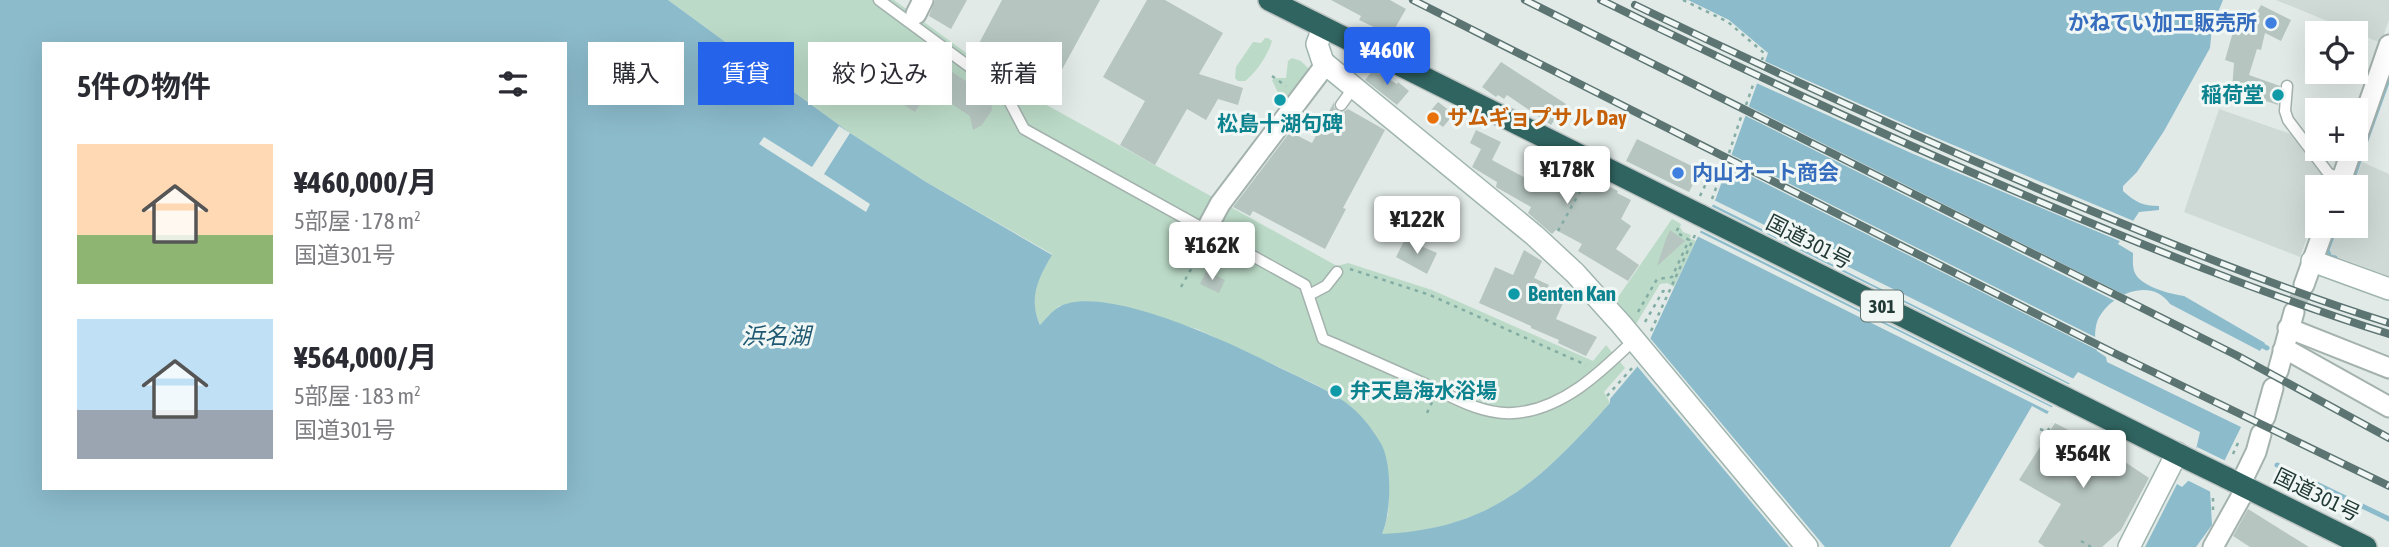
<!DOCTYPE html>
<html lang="ja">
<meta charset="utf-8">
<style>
:root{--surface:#fff;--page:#f2f2f3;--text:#2b2b33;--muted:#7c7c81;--accent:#2563eb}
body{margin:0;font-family:"Asap Condensed","Noto Sans JP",sans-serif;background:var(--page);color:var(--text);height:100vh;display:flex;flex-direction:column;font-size:26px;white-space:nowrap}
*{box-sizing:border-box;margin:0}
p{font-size:23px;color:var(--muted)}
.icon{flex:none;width:38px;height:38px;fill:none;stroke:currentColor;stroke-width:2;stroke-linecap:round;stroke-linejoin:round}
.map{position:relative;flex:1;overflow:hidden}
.panel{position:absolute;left:42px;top:42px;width:525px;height:448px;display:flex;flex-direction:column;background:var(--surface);border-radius:0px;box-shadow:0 7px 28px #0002}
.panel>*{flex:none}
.banner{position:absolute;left:588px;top:42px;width:665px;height:63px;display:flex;gap:14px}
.fabs{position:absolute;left:2305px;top:21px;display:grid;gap:14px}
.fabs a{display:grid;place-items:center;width:63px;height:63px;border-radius:0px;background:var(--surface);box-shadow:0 7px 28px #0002;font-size:35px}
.price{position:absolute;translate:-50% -60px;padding:0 16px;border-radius:7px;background:#fff;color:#222;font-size:23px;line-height:46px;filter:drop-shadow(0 2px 4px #0008)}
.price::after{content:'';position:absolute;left:50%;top:42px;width:21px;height:16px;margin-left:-10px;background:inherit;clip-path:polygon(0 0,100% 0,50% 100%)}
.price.active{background:var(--accent);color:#fff}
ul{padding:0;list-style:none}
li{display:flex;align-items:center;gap:21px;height:175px;padding:0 35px}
li span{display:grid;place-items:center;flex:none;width:196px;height:140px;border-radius:0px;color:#555}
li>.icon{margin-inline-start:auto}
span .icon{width:84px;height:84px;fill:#fffc;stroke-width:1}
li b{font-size:30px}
h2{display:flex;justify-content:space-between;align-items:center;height:84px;padding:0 35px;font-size:30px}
.pill{padding:0 24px;border-radius:0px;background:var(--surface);box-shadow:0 7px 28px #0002;font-size:24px;line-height:63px}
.pill.active{background:var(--accent);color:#fff}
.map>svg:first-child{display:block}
</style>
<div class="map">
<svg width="2389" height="547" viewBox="0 0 2389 547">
<rect width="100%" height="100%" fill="#e1eae7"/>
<path fill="#cfdad6" d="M2276 0H2389V20L2381 43Z
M2219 109 2291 134 2328 180 2325 187H2317V210L2300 257 2184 212Z
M2362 162 2389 174V276L2332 255 2330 250 2339 226H2356V187H2353Z"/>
<path fill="#bbdac7" d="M668 0H894L1007 83 1337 266 1348 263 1432 290 1593 361 1606 345 1625 368 1604 392 1610 403C1539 482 1492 529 1380 535L1383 532 1388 514 1389 490 1374 432 1350 406 1319 386 1197 329 1108 303 1091 302 1059 306 1041 326C1026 295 1038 282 1052 254L926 182 850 133Z
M1265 38H1268L1272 41C1268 55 1256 73 1245 81H1238L1235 78 1236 67 1253 42 1261 43Z
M1292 58 1301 61 1310 70 1281 111 1279 107V95L1272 80 1275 78H1286L1288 61Z
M1672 219 1681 224 1680 227 1683 232 1691 235 1690 238 1696 241 1674 287 1667 283 1660 284 1636 324 1616 300Z"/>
<path fill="#8cbbcc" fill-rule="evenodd" d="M0 0H668L850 133 926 182 1052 255C1038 279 1028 298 1040 325 1046 319 1052 311 1059 307 1103 283 1228 342 1270 363 1295 376 1322 386 1345 402 1359 412 1372 428 1380 442 1393 462 1391 514 1382 534 1492 529 1540 481 1610 403V399L1637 367 1716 198 1768 53 1729 20 1688 0H2223L2212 27 2210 48 2164 131 2137 172 2123 186V191C2135 202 2143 206 2159 206V210L2139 212 2118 244 2133 253C2133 260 2132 269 2136 275 2144 287 2170 294 2184 296L2265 343 2260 351 2170 304C2150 275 2107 296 2097 322 2094 332 2095 341 2097 351L2106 357 2107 362 2241 427 2210 490 2212 525 2196 547H2145L2177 484 2182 487 2189 480 2200 432 2078 372 2047 414 2032 406 1950 547H0ZM44 44H565V488H44Z"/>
<path fill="#e1eae7" d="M1762 60 1920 131 2136 222 2122 242 1911 153 1754 82Z
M1746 105 2129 297 2119 303 1742 114Z
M839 126 850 133 824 174 870 204 866 212 759 144 764 137 812 167Z
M1728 153 2099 339 2100 349 2109 356 1725 163Z
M1712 199 2076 380 2073 385 1710 203Z
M1709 205 2070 385 2064 396 2056 408 1698 229Z
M1697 230V231L2055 409 2052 413 1695 235Z
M1650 338 1825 547H1789L1637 366Z
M2197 447 2228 462 2213 493 2185 479Z"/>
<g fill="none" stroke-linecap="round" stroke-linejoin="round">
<path stroke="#8cbbcc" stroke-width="5" d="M2364 146 2389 77
M2350 187 2361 155
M2335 258 2330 257 2327 250 2336 226
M2263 346 2267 348
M2277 465 2389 519"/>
</g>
<path fill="#b6c5c0" d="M935 0H967L951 29 929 16Z
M1002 0H1100L1047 97 1008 76 1012 68 976 49Z
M1147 0H1165L1223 33 1199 74 1243 88 1238 105 1218 99 1206 120 1187 109 1155 165 1120 145 1145 101 1103 77Z
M1331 0H1390L1406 9 1391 35 1359 20 1361 16Z
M2261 5 2291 20 2281 41 2265 33 2261 50 2257 49 2249 75 2280 86 2278 105 2232 90 2234 63 2225 60 2233 32 2236 33 2245 16 2253 20Z
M850 59 862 68 843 94 830 84Z
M1501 62 1566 104 1551 125 1507 95 1504 99 1498 95 1496 97 1482 87Z
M945 67 985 94 991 95 992 110 982 125 973 130 970 116 929 89Z
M1373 70 1397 84 1398 82 1409 91 1397 105 1365 80Z
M910 88 924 98 915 112 901 103Z
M1334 102V107L1337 111 1343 112 1348 109 1385 130 1343 208 1346 209 1325 249 1253 211 1250 216 1233 207 1290 132 1312 143Z
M1438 102 1454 114 1443 127 1427 115Z
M1476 130 1501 142 1492 160 1533 182 1539 183 1551 159 1618 191 1617 193 1631 200 1621 219 1631 226 1616 249 1639 265 1628 281 1578 251 1582 244 1556 230 1552 234 1528 213 1531 207 1496 187 1497 182 1472 167 1481 149 1470 143Z
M1637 139 1700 170 1689 192 1626 161Z
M1670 230 1685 241 1657 266 1666 239Z
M1405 239 1437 253 1427 274 1396 257Z
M1524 250 1542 261 1534 278 1549 285 1544 295 1563 303 1556 319 1597 337 1586 356 1558 343 1559 340 1531 328V326L1479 303 1495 267 1513 275Z
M1206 271 1225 280 1219 293 1200 284Z
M2055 423 2107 450 2149 478 2121 530 2102 547H2045L2038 542 2061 504 2019 480Z
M2248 509 2309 547H2250L2233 536Z"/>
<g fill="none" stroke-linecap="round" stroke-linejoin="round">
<path stroke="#bbc7c4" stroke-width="19" stroke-dasharray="19 10" stroke-linecap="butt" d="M2294 312 2304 285"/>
<g stroke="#a4b2ae" stroke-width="13">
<path id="lane" d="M879 0 1005 93 1024 129 1305 285 1323 339 1335 344C1364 357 1393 370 1423 383 1451 396 1481 415 1513 413 1562 410 1601 372 1634 340
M2287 86 2285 111 2288 120 2329 174 2342 178
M1341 105 1354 87
M1309 295 1326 286 1337 272"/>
</g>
<g stroke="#a4b2ae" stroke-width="23">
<path id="street" d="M916 14 923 0
M2356 140 2389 45
M2339 187 2352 149
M1206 230 1220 204 1326 64
M2304 285 2325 226
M2288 328 2389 368
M2283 350 2291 352 2389 407
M2278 371 2294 312
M2265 417 2273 388
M2240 485 2256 452 2261 434
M2213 547 2246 488"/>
</g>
<g stroke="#a0b5b0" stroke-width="24">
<path id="secondary" d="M1323 28 1317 44 1323 62 1534 235 1575 273 1621 324 1807 547
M2312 261 2389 289
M2129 547 2177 453"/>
</g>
<g stroke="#bdc4c3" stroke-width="24">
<path id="highway" d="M1269 0 1700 215
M2064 397 2190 460
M2225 477 2366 547"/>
</g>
<path stroke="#83aca4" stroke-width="2.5" stroke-dasharray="3.5 5" stroke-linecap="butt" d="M1683 0 1728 22 1764 53 1762 60
M1272 76 1286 86
M1746 105 1754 82
M1729 153 1742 114
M1700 196 1712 171 1721 174
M1712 199 1725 163
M1558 231 1587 179
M1350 269 1430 295 1586 365
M1181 287 1203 248
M1638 312 1657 279 1672 277 1689 240 1676 232 1680 225
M1645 322 1663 291 1668 293
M1651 331 1695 235
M1607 396 1633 367
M1427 413 1433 400
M2040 429 2047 432 2052 424
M2233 454 2238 443
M2213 510V493
M2081 541 2091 547"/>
<use href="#lane" stroke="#fff" stroke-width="10"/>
<use href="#street" stroke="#fff" stroke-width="19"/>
<use href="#secondary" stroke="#fff" stroke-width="21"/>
<use href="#highway" stroke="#306460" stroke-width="21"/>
<g stroke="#5d7572" stroke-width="8">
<path id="rail" d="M1413 0 2116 354 2389 486
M1525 0 2236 355 2389 438
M1601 0C1747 72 1894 140 2043 203 2157 251 2271 297 2389 334
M1635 5C1773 72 1912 135 2053 195 2164 241 2275 287 2389 323"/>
</g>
<use href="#rail" stroke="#f1f7f5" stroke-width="5" stroke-dasharray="16" stroke-linecap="butt"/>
<g stroke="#bdc4c3" stroke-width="24" stroke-linecap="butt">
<path id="highway-bridge" d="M1700 215 2064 397
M2190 460 2225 477"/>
</g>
<use href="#highway-bridge" stroke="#306460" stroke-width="21"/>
</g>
<g fill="#3f7fe0" stroke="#f1f7f5" stroke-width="2.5">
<circle cx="2271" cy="23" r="7"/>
<circle cx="1678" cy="173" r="7"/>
</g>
<g fill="#0f9aa8" stroke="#f1f7f5" stroke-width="2.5">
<circle cx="2278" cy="95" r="7"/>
<circle cx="1280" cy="100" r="7"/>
<circle cx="1514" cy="294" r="7"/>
<circle cx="1336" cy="391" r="7"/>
</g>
<circle fill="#e8710a" stroke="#f1f7f5" stroke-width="2.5" cx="1433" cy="118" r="7"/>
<g text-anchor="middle" stroke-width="6" stroke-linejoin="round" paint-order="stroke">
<rect fill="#f1f7f5" stroke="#60736f" stroke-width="2" x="1861" y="290.5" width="42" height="31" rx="5"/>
<g font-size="19" font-weight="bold" fill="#223a36">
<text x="1882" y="313">301</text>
</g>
<g font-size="21" font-weight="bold" fill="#366cbe" stroke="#f1f7f5" text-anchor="end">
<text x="2257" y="30">かねてい加工販売所</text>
<text x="1692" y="180" text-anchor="start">内山オート商会</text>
</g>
<g font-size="21" font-weight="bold" fill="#0d838f" stroke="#f1f7f5" text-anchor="start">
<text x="2264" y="102" text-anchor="end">稲荷堂</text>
<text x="1280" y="131" text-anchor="middle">松島十湖句碑</text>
<text x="1528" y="301">Benten Kan</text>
<text x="1350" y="398">弁天島海水浴場</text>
</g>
<g font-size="21" font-weight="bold" fill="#c56008" stroke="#f1f7f5" text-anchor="start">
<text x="1447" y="125">サムギョプサル Day</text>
</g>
<g font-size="21" fill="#223a36" stroke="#f1f7f5">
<text transform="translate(1809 242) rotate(27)" y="7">国道301号</text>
<text transform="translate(2317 495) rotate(26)" y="7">国道301号</text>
</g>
<g font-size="23" font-style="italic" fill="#205a72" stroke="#f1f7f5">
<text x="776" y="344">浜名湖</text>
</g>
</g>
</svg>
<div class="fabs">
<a><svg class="icon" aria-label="locate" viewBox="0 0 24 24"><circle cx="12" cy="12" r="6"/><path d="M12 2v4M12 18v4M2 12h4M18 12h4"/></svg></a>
<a>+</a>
<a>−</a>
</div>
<b class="price active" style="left:1387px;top:87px">¥460K</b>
<b class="price" style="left:1567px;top:206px">¥178K</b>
<b class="price" style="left:1417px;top:256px">¥122K</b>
<b class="price" style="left:1212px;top:282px">¥162K</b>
<b class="price" style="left:2083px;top:490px">¥564K</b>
<div class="banner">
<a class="pill">購入</a>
<a class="pill active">賃貸</a>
<a class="pill">絞り込み</a>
<a class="pill">新着</a>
</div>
<section class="panel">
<h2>5件の物件<svg class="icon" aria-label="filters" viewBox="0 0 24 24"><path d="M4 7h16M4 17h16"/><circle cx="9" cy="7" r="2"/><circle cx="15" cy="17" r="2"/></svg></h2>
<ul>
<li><span style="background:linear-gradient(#ffd9b3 65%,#8fb573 0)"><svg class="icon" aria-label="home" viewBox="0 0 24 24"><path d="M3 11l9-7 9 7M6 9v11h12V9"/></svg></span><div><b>¥460,000/月</b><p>5部屋 · 178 m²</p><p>国道301号</p></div></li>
<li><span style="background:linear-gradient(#bfe0f5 65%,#9aa5b1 0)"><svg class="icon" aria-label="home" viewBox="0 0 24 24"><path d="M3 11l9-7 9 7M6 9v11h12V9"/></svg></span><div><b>¥564,000/月</b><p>5部屋 · 183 m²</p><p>国道301号</p></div></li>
</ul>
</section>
</div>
